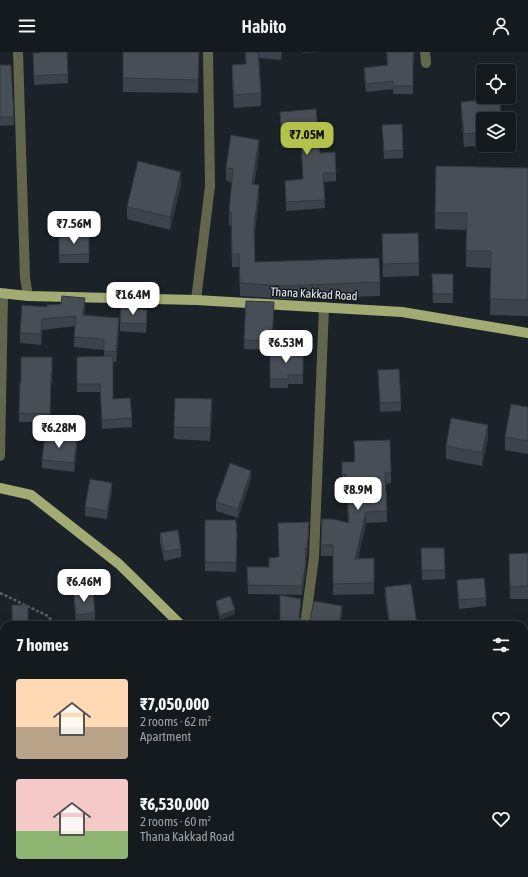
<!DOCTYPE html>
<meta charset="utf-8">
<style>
:root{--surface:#141a1e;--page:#1d2327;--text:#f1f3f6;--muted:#9da1a4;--line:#33383c;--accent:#b3c24b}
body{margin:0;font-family:"Asap Condensed",sans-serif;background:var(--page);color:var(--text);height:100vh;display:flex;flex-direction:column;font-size:15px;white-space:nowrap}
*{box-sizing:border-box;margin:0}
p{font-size:13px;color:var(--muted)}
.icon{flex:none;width:22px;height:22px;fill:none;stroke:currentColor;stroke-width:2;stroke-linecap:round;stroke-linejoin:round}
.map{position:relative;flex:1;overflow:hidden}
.drawer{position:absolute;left:0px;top:569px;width:528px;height:256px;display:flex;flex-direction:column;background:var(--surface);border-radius:12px 12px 0 0;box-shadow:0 4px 16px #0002,0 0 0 1px var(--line)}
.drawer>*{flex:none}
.controls{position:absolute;left:476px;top:12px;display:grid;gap:8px}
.controls a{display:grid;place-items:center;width:40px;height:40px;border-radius:4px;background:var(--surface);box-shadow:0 4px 16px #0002,0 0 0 1px var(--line);font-size:20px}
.price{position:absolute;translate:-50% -34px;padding:0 9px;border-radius:8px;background:#fff;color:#222;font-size:13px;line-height:26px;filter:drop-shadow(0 1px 2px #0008)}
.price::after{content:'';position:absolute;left:50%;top:24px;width:12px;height:9px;margin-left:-6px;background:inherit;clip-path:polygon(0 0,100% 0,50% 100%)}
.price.on{background:var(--accent);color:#111}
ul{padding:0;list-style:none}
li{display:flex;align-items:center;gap:12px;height:100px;padding:0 16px}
li span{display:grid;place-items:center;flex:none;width:112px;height:80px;border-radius:4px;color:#555}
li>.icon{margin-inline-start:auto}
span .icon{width:48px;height:48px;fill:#fffc;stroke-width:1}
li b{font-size:17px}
h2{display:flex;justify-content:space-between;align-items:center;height:48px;padding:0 16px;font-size:17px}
header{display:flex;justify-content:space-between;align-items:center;height:52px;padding:0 16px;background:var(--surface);font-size:18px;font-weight:600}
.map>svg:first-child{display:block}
</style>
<header><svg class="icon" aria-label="menu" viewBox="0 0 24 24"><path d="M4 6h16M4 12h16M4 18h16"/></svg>Habito<svg class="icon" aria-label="person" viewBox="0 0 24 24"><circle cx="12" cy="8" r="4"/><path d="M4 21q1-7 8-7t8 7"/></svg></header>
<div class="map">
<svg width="528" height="825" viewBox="0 0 528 825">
<rect width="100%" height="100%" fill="#1b2228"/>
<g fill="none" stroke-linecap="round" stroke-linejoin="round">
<path stroke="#5a6065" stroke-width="2.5" stroke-dasharray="3 2" stroke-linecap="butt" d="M0 541 48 564 55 573
M524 725 528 726"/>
<path stroke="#61664c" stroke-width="10" d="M18 0 25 226 28 244
M425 0 426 11
M196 248 210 134 208 0
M0 404 3 242
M305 573 314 505 324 255
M524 690 528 681"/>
<path stroke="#a2ab74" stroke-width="10" d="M0 241 28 244 196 248 402 260 528 281
M0 436 31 443 119 512 181 573
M411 821 414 825"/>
</g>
<path fill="#3d434a" d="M199 0 198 41 123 40V26Z
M245 0H282L281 8 259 6 261 41V54L234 56 232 26V13L246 12Z
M303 0H318L303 1Z
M386 0H414V10H413V42H393V37L366 40 364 24V16L387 13Z
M33 1 68 22V31L34 33Z
M0 13 14 65V73L0 74Z
M461 50 483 67V93H486L464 95 461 62Z
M280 60 320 101 336 121V129L323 130 325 156 286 159 285 129 303 127 301 95 282 96Z
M382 73 403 98V106L384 107Z
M259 101 254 132 259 146 254 187 255 210 380 230V244L286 247 240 244 239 215H232L231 174 229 173V160L232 130 226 129V116Z
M528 116V264L490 263 491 216 466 215V178L435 177V161Z
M181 133 170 178 127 167V155Z
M382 182 419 211V224L383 225Z
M89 183V211H59V184Z
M432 222H453V251H433Z
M47 255 85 256 84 263 119 276 116 310H113V347L132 366V375L102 377 100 340H77V305L104 304V298L74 295 75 274 42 278 41 293 20 291V281Z
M274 259 272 298 244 297V288Z
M147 266 146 281 120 279V271Z
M270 298H303V332H288V336H270Z
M52 305V331H51L50 370H19L20 329H21Z
M378 318 401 350V359L380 360Z
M528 355V402L505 398V385Z
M212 359 210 389 174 387V375Z
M488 386 482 414 446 407V394Z
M354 389 391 420V431L385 432 387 459V470L366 471 358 507 374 506V542L333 543V504H321V493L348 471 346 433 342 434V410H354Z
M77 395 74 420 42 416V408Z
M251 427 238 466 216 459V450Z
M112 440 107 467 85 464V455Z
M205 468 237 492 236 520 205 519Z
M309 479 307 505H305L306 518 302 543 248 542 247 515H269V506L279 505Z
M160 481 181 497V505L164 509 160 490Z
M421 496 445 518V527L422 528Z
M528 501V547H510L509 502Z
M457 528 486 546V554L459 557 457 537Z
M385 535 417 573H389L385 544Z
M74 541 95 561V569L76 571 74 550Z
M216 549 235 562 220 568 216 553Z
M0 609H4V645H0Z
M0 651 4 676V684L0 685Z
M1 688H4V705L1 704Z
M4 709V741H0V710Z"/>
<path fill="#32373c" d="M259 88V101L252 145V132Z
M181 120V133L170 178V165Z
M259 133V146L254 188V175Z
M85 246V256L83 273V263Z
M119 266V276L116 310V300Z
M42 267V278L41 293V282Z
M212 347V359L210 389V376Z
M488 373V386L482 414V401Z
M77 387V395L74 420V411Z
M251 419V427L238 466V457Z
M112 431V440L107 467V459Z
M366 460V471L355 518V507Z
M237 483V492L236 520V511Z
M306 510V518L302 543V534Z
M301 547V555L299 573V564Z
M342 554V563L340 573H339Z
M235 558V562L220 568V563Z
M528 626V639L524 654V641Z"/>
<path fill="#474e56" stroke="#32373c" d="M40 0H67L68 22 34 24 33 1H40Z
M123 0H199L198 28 123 26Z
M246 0H258L261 41 234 43 232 13 246 12Z
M387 0H414V2H413V34H393V29L366 32 364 16 388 13Z
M0 13H11L14 65H0Z
M500 46 501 67H483V81L464 82 461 50Z
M316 57 320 101 335 100 336 121H323L325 148 286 150 285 129 303 127 301 86 282 87 280 60Z
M402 72 403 98 384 99 382 73Z
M231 83 259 88 252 132 259 133 254 175 255 210 379 206 380 230 286 234 240 231 239 202H232L231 160H229L233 117 226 116Z
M138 109 181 120 170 165 127 155Z
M436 114 528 116V248L490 247 491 199H466L467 161H435Z
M418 181 419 211 383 212 382 182Z
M89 183V202L59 203V184Z
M432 222H453V242H433Z
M62 244 85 246 83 263 119 266 116 300 104 299V287L74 285 76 264 42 267 41 282 20 281 22 253 47 255V253L61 252Z
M246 249 274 250 272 289 244 288Z
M121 256 147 258 146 272 120 271Z
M270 298H303V323H288V327H270Z
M113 304V347L130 346 132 366 102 368 100 332H77V305Z
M21 305H52V322H51L50 362 19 361 20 329H21Z
M399 317 401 350 380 351 378 318Z
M175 346 212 347 210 376 174 375Z
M511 352 528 355V389L505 385Z
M451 366 488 373 482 401 446 394Z
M45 383 77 387 74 411 42 408Z
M390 388 391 420 385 421 387 459 366 460 355 507 374 506V531L333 532V493H321L322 467H333L349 471 346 422 342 423V410H355L354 389Z
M230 411 251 419 238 457 216 450Z
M90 427 112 431 107 459 85 455Z
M205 468H236L237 483 236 511 205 510Z
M309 470 307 496H305L306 510 302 534 248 533 247 515H269V506L279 505 278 471Z
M178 478 181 497 164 500 160 481Z
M421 496H444L445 518 422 519Z
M528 501V534L510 535 509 502Z
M484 526 486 546 459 548 457 528Z
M411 532 417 573H385H390L385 535Z
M93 539 95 561 76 563 74 541Z
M280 543 301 547 299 564 301 569 304 571 307 570 310 568 314 549 342 554 339 573H280Z
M230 544 235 558 220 563 216 549Z
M12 553H28V573H12Z
M0 609H4V636L0 637Z
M524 610 528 611V626L524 641Z
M0 651H3L4 671V676H0Z
M1 688H4V697H1Z
M4 709V733H0V710Z
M63 821H86V825H63Z
M319 821H342V825H320Z
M400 821 401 825H373Z"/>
<g text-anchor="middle" stroke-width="3" stroke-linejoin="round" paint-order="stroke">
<g font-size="12" fill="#e6ebef" stroke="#12181e">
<text transform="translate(314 242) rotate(3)" y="4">Thana Kakkad Road</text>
</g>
</g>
</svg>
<div class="controls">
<a><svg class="icon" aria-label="locate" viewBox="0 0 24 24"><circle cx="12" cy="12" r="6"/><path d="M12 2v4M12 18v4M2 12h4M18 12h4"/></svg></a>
<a><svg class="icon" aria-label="layers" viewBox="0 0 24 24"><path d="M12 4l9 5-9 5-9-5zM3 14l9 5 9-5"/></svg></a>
</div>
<b class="price on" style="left:307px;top:104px">₹7.05M</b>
<b class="price" style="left:74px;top:193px">₹7.56M</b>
<b class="price" style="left:133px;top:264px">₹16.4M</b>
<b class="price" style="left:286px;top:312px">₹6.53M</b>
<b class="price" style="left:59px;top:397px">₹6.28M</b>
<b class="price" style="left:358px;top:459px">₹8.9M</b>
<b class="price" style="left:84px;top:551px">₹6.46M</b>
<section class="drawer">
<h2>7 homes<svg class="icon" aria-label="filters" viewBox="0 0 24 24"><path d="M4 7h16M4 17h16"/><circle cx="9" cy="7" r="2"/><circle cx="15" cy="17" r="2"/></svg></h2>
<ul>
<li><span style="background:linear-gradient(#ffd9b3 60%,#b9a48a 0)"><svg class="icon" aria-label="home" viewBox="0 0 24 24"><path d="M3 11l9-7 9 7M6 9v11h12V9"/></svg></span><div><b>₹7,050,000</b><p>2 rooms · 62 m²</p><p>Apartment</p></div><svg class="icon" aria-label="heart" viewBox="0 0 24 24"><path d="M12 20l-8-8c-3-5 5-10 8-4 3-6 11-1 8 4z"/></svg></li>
<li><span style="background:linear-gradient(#f6c9c9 65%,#8fb573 0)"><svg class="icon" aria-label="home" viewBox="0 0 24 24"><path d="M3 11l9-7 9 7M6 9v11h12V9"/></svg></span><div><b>₹6,530,000</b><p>2 rooms · 60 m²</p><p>Thana Kakkad Road</p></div><svg class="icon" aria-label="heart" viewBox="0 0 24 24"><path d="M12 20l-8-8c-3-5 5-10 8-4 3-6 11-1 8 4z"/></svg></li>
</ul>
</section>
</div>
